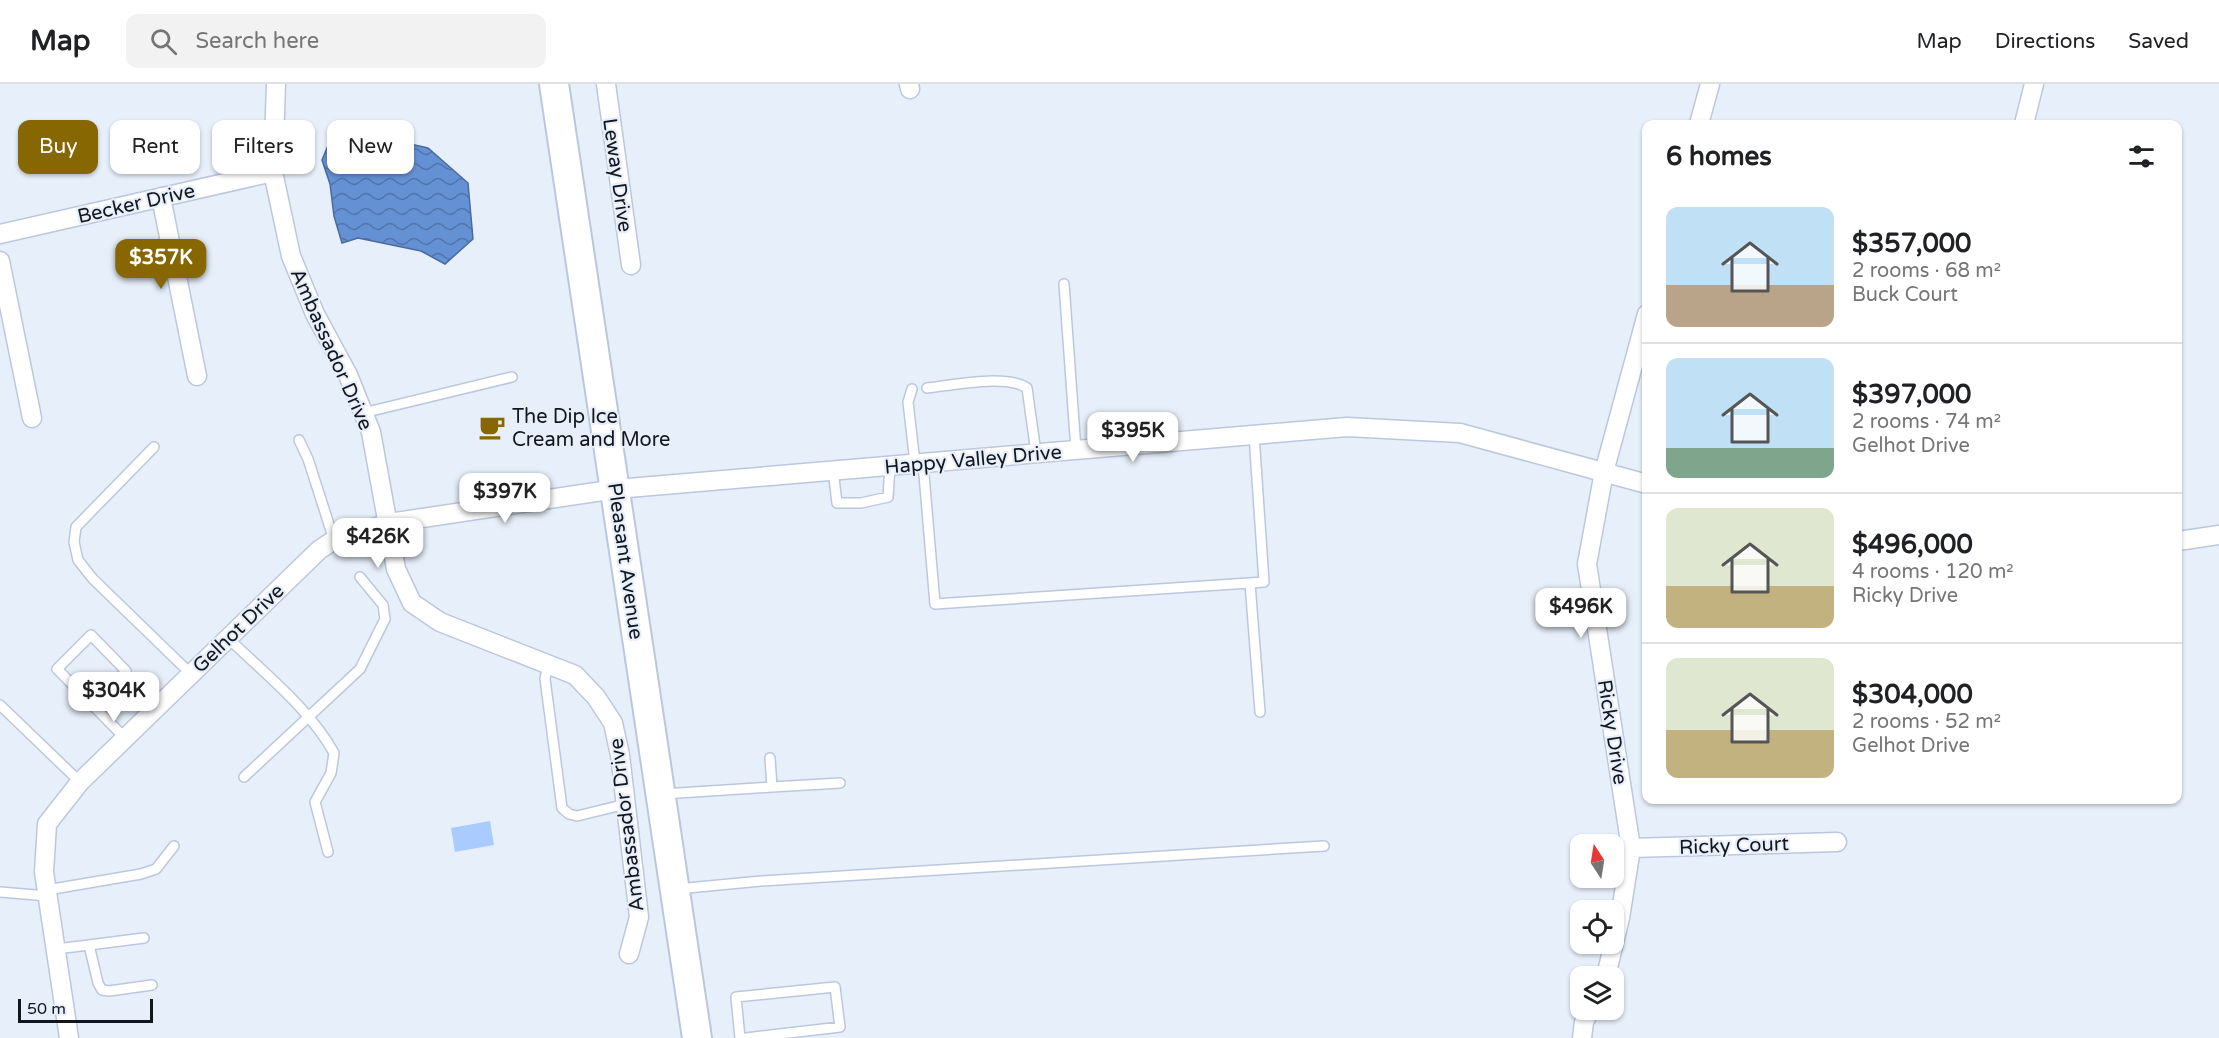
<!DOCTYPE html>
<meta charset="utf-8">
<style>
:root{--surface:#fff;--page:#f2f2f2;--text:#202124;--muted:#757577;--line:#e0e0e0;--accent:#866702}
body{margin:0;font-family:"Varela Round",sans-serif;background:var(--page);color:var(--text);height:100vh;display:flex;flex-direction:column;font-size:22px;white-space:nowrap}
*{box-sizing:border-box;margin:0}
p{font-size:20px;color:var(--muted)}
.icon{flex:none;width:33px;height:33px;fill:none;stroke:currentColor;stroke-width:2;stroke-linecap:round;stroke-linejoin:round}
.map{position:relative;flex:1;overflow:hidden}
.side{position:absolute;left:1642px;top:36px;width:540px;height:684px;display:flex;flex-direction:column;background:var(--surface);border-radius:12px;box-shadow:0 2px 4px #0004}
.side>*{flex:none}
.banner{position:absolute;left:18px;top:36px;width:570px;height:54px;display:flex;gap:12px}
.needle{width:39px;rotate:348deg}
.controls{position:absolute;left:1570px;top:750px;display:grid;gap:12px}
.controls a{display:grid;place-items:center;width:54px;height:54px;border-radius:12px;background:var(--surface);box-shadow:0 2px 4px #0004;font-size:30px}
.scale{position:absolute;left:18px;bottom:15px;width:135px;box-sizing:border-box;padding-left:6px;border:3px solid #12161d;border-top:0;font-size:16px;line-height:21px;white-space:nowrap;color:#12161d;-webkit-text-stroke:4px #e7effb;paint-order:stroke}
.price{position:absolute;translate:-50% -51px;padding:0 14px;border-radius:12px;background:#fff;color:#222;font-size:20px;line-height:39px;filter:drop-shadow(0 2px 3px #0008)}
.price::after{content:'';position:absolute;left:50%;top:36px;width:18px;height:14px;margin-left:-9px;background:inherit;clip-path:polygon(0 0,100% 0,50% 100%)}
.price.active{background:var(--accent);color:#fff}
ul{padding:0;list-style:none}
li{display:flex;align-items:center;gap:18px;height:150px;padding:0 24px}
li+li{border-top:2px solid var(--line)}
li span{display:grid;place-items:center;flex:none;width:168px;height:120px;border-radius:12px;color:#555}
li>.icon{margin-inline-start:auto}
span .icon{width:72px;height:72px;fill:#fffc;stroke-width:1}
li b{font-size:26px}
h2{display:flex;justify-content:space-between;align-items:center;height:72px;padding:0 24px;font-size:26px}
.pill{padding:0 21px;border-radius:12px;background:var(--surface);box-shadow:0 2px 4px #0004;font-size:21px;line-height:54px}
.pill.active{background:var(--accent);color:#fff}
header{display:flex;align-items:center;gap:36px;box-sizing:border-box;height:84px;padding:0 30px;background:var(--surface);border-bottom:2px solid var(--line)}
header strong{font-size:28px}
nav{display:flex;gap:33px;margin-inline-start:auto;font-size:21px}
.search{width:420px;height:54px;background:var(--page);display:flex;align-items:center;gap:15px;box-sizing:border-box;padding:0 21px;border-radius:12px;color:var(--muted);font-size:22px}
.map>svg:first-child{display:block}
</style>
<header>
<strong>Map</strong>
<div class="search"><svg class="icon" aria-label="search" viewBox="0 0 24 24"><circle cx="10" cy="10" r="6"/><path d="M15 15l6 6"/></svg>Search here</div>
<nav><a>Map</a><a>Directions</a><a>Saved</a></nav>
</header>
<div class="map">
<svg width="2219" height="954" viewBox="0 0 2219 954">
<defs>
<pattern id="water-waves" width="16" height="10" patternUnits="userSpaceOnUse" patternTransform="scale(1.5)"><rect width="16" height="10" fill="#6490d4"/><path d="M0 5q4-4 8 0t8 0" fill="none" stroke="#5175ab"/></pattern>
</defs>
<rect width="100%" height="100%" fill="#e7effb"/>
<path fill="#a9cbfe" d="M490 737 494 761 455 768 451 744Z"/>
<path fill="url(#water-waves)" stroke="#4b6b9d" stroke-width="1.5" d="M352 42 391 44 410 60 428 64 468 99 473 155 445 180 421 167 358 154 342 159 334 132 330 100 322 76 334 47Z"/>
<g fill="none" stroke-linecap="round" stroke-linejoin="round">
<g stroke="#bbc8dc" stroke-width="12">
<path id="service" d="M1064 200 1076 366
M927 304C952 301 1007 290 1027 304L1036 369
M912 305 908 318 915 379
M363 329 512 293
M299 356 308 375 334 456
M154 363 76 443 74 458 78 476 93 495 191 590
M923 379 935 520 1264 498 1254 351
M833 386 837 419H861L888 413 890 382
M1250 499 1260 628
M228 554C264 589 309 624 334 669L331 689 315 718 328 768
M548 581 545 595 562 724 569 730 577 732 626 720
M0 621 80 698
M94 623 126 587 91 551 57 585 125 654
M770 674 772 703 840 699
M244 693 360 585 385 535 383 521 360 493
M663 710 772 703
M677 805 761 797 1324 762
M47 806 141 790 156 785 174 762
M0 808 48 812
M89 861 144 854
M56 865 89 861 98 899 102 906 109 907 152 901
M740 954 736 913 835 903 840 943 746 954"/>
</g>
<g stroke="#bbc8dc" stroke-width="21">
<path id="minor" d="M276 0 273 88 291 172 315 230 348 291 371 348 396 485 412 519 440 538 575 591 596 613 613 639 620 671 639 833 629 870
M606 0 631 181
M909 0 910 5
M1699 40 1710 0
M2024 40 2034 0
M161 113 197 292
M0 150 273 88
M0 177 32 334
M2178 457 2219 451
M1631 764 1837 758
M1606 892 1620 834 1631 764 1587 480 1604 388 1647 230
M69 954 44 788 47 740 80 698 319 466 334 456 389 439 616 405 1347 343 1460 349 1647 400
M1582 954 1584 938 1590 926"/>
</g>
<g stroke="#bbc8dc" stroke-width="32">
<path id="primary" d="M554 0 697 954"/>
</g>
<use href="#service" stroke="#fff" stroke-width="9"/>
<use href="#minor" stroke="#fff" stroke-width="18"/>
<use href="#primary" stroke="#fff" stroke-width="28"/>
</g>
<defs>
<g id="cafe-bare" transform="scale(2.07)"><path d="M-5.5-4.5H6V0H3Q3 3.5 0 3.5H-2.5Q-5.5 3.5-5.5 0ZM3-3.2v2h1.7v-2ZM-6 4.5H4V6H-6Z" fill="#866702" stroke="#e7effb" stroke-width="2.5" paint-order="stroke"/></g>
</defs>
<g fill-rule="evenodd">
<use href="#cafe-bare" x="492" y="343"/>
</g>
<g text-anchor="middle" stroke-width="4.5" stroke-linejoin="round" paint-order="stroke">
<g font-size="20" fill="#12161d" stroke="#e7effb">
<text transform="translate(618 91) rotate(82)" y="7">Leway Drive</text>
<text transform="translate(136 119) rotate(-13)" y="7">Becker Drive</text>
<text transform="translate(332 265) rotate(66)" y="7">Ambassador Drive</text>
<text transform="translate(973 375) rotate(-5)" y="7">Happy Valley Drive</text>
<text transform="translate(626 477) rotate(82)" y="7">Pleasant Avenue</text>
<text transform="translate(238 544) rotate(-44)" y="7">Gelhot Drive</text>
<text transform="translate(1613 648) rotate(81)" y="7">Ricky Drive</text>
<text transform="translate(626 741) rotate(-97)" y="7">Ambassador Drive</text>
<text transform="translate(1734 761) rotate(-2)" y="7">Ricky Court</text>
</g>
<g font-size="20" fill="#12161d" stroke="#e7effb" text-anchor="start">
<text x="512" y="339">The Dip Ice<tspan x="512" dy="23">Cream and More</tspan></text>
</g>
</g>
</svg>
<div class="controls">
<a><svg class="needle" viewBox="-14 -14 28 28"><path d="M0-13l5 13h-10z" fill="#e53935"/><path d="M0 13l5-13h-10z" fill="#757577"/></svg></a>
<a><svg class="icon" aria-label="locate" viewBox="0 0 24 24"><circle cx="12" cy="12" r="6"/><path d="M12 2v4M12 18v4M2 12h4M18 12h4"/></svg></a>
<a><svg class="icon" aria-label="layers" viewBox="0 0 24 24"><path d="M12 4l9 5-9 5-9-5zM3 14l9 5 9-5"/></svg></a>
</div>
<div class="scale">50 m</div>
<b class="price active" style="left:161px;top:206px">$357K</b>
<b class="price" style="left:1133px;top:379px">$395K</b>
<b class="price" style="left:505px;top:440px">$397K</b>
<b class="price" style="left:378px;top:485px">$426K</b>
<b class="price" style="left:1581px;top:555px">$496K</b>
<b class="price" style="left:114px;top:639px">$304K</b>
<div class="banner">
<a class="pill active">Buy</a>
<a class="pill">Rent</a>
<a class="pill">Filters</a>
<a class="pill">New</a>
</div>
<section class="side">
<h2>6 homes<svg class="icon" aria-label="filters" viewBox="0 0 24 24"><path d="M4 7h16M4 17h16"/><circle cx="9" cy="7" r="2"/><circle cx="15" cy="17" r="2"/></svg></h2>
<ul>
<li><span style="background:linear-gradient(#bfe0f5 65%,#b9a48a 0)"><svg class="icon" aria-label="home" viewBox="0 0 24 24"><path d="M3 11l9-7 9 7M6 9v11h12V9"/></svg></span><div><b>$357,000</b><p>2 rooms · 68 m²</p><p>Buck Court</p></div></li>
<li><span style="background:linear-gradient(#bfe0f5 75%,#7fa58c 0)"><svg class="icon" aria-label="home" viewBox="0 0 24 24"><path d="M3 11l9-7 9 7M6 9v11h12V9"/></svg></span><div><b>$397,000</b><p>2 rooms · 74 m²</p><p>Gelhot Drive</p></div></li>
<li><span style="background:linear-gradient(#dfe7d0 65%,#c2b280 0)"><svg class="icon" aria-label="home" viewBox="0 0 24 24"><path d="M3 11l9-7 9 7M6 9v11h12V9"/></svg></span><div><b>$496,000</b><p>4 rooms · 120 m²</p><p>Ricky Drive</p></div></li>
<li><span style="background:linear-gradient(#dfe7d0 60%,#c2b280 0)"><svg class="icon" aria-label="home" viewBox="0 0 24 24"><path d="M3 11l9-7 9 7M6 9v11h12V9"/></svg></span><div><b>$304,000</b><p>2 rooms · 52 m²</p><p>Gelhot Drive</p></div></li>
</ul>
</section>
</div>
